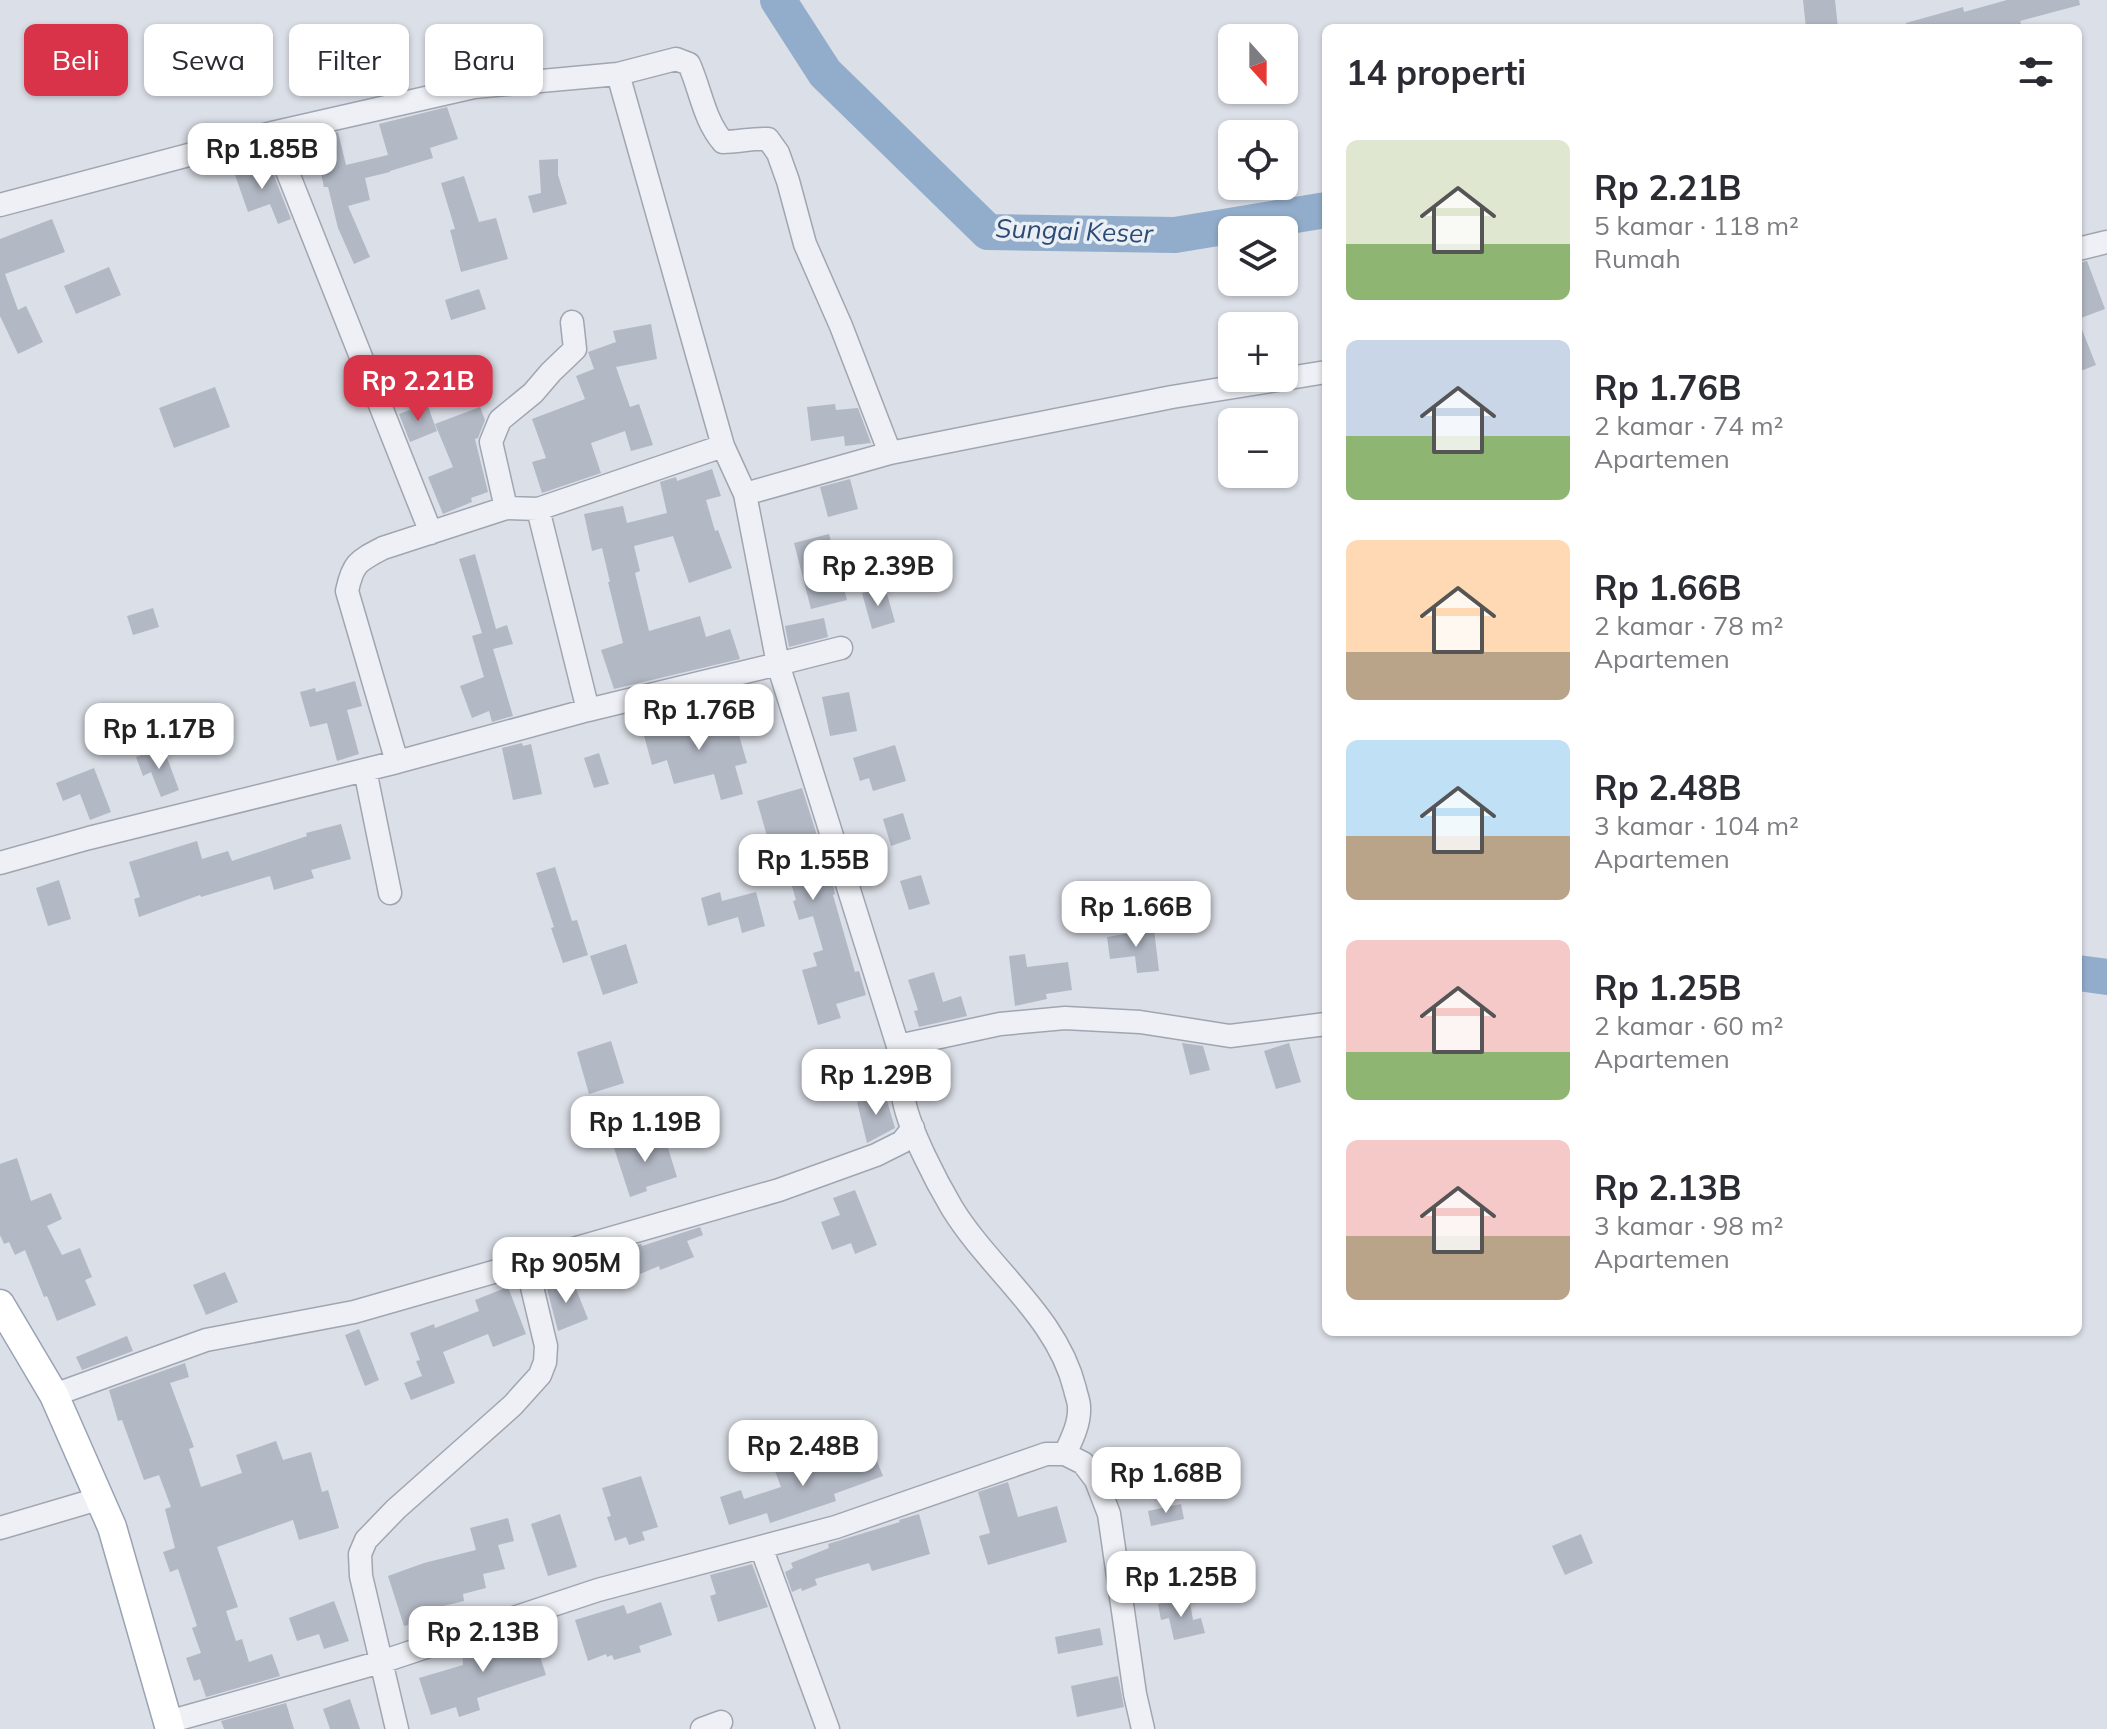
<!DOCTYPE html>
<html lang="id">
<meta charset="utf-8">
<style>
:root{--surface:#fff;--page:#f2f2f3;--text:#2b2b33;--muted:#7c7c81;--accent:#d9334a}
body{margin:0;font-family:Mulish,sans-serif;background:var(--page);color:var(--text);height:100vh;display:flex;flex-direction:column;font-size:30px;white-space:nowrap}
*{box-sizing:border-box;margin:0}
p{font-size:26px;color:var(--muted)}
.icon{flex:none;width:44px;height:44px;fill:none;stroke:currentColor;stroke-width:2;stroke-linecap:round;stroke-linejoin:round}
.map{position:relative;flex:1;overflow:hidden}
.details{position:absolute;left:1322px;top:24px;width:760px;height:1312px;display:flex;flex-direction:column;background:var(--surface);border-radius:12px;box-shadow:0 2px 6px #0004}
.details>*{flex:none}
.banner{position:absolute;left:24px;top:24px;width:760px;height:72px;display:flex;gap:16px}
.needle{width:52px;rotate:159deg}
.buttons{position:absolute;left:1218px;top:24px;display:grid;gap:16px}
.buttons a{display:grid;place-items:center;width:80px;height:80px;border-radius:12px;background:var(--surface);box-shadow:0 2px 6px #0004;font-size:40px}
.price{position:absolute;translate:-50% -68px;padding:0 18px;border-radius:16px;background:#fff;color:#222;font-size:26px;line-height:52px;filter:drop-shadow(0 2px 4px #0008)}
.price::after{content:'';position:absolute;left:50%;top:48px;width:24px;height:18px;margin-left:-12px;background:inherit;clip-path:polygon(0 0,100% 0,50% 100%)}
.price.active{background:var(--accent);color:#fff}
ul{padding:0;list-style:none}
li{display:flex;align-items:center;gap:24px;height:200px;padding:0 24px}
li span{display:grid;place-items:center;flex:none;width:224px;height:160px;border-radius:12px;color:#555}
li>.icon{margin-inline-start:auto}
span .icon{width:96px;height:96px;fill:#fffc;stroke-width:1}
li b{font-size:34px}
h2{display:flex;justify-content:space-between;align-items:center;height:96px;padding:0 24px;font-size:34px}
.chip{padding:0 28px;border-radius:12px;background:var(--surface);box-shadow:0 2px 6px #0004;font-size:28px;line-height:72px}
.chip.active{background:var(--accent);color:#fff}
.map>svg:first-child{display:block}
</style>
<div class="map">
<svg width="2107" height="1729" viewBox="0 0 2107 1729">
<rect width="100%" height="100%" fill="#dbdfe7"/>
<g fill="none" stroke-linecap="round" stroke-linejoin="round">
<path stroke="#92adcb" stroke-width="36" d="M778 0 825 73 988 232 1175 235 1326 210
M2078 973 2107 977"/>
</g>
<path fill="#b2b8c4" d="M1803 0H1835L1838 28H1806Z
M2007 0H2079L2080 5 2020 21 2021 24 2007 28H1907L1906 23 1963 7 1964 12Z
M447 107 458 139 430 148 433 158 390 171V172L365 178 370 200 348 206 370 257 354 264 338 228 328 187H324L320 169 317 170 309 139 338 132 346 165 388 155 379 124Z
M558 159V175L567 204 533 213 528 196 541 193 539 160Z
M269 163 291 219 278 224 270 204 248 212 234 172 250 166 252 170Z
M464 176 479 222 496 218 508 259 461 272 450 230 455 229 441 183Z
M52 219 65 252 5 274 18 310 26 306 43 342 18 354 0 316V239Z
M2087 261 2105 309 2078 319V263Z
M109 267 121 295 76 314 64 286Z
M479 289 486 309 451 320 445 300Z
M2079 322 2096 365 2078 372V323Z
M651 324 657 359 616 367 630 407 639 404 653 445 631 451 625 431 591 443 601 473 542 493 532 462 546 458 532 419 585 399 576 376 594 369 588 352 616 342 613 331Z
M215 387 230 427 174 448 159 408Z
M427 404 437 431 410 442 399 414Z
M835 404 836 410 858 408 871 443 845 446 844 436 811 441 807 407Z
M480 407 485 420 478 438 475 439 488 492 471 498 472 502 443 514 428 477 453 467 435 424Z
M712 469 721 496 706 500 715 531 718 530 732 568 689 583 673 536 634 546 640 571 635 573 649 631 700 616 706 637 730 629 740 659 614 689 601 650 623 643 608 582H610L602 548 592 551 584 514 623 506 627 523 667 513 660 482 676 477 677 481Z
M850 479 858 509 828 517 820 487Z
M829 534 847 600 811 609 794 543Z
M475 554 496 629 507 625 513 644 493 649 513 716 492 722 489 711 472 718 460 686 484 677 472 636 482 633 459 559Z
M885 587 895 622 872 629 862 593Z
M153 608 159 627 133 635 127 616Z
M824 618 828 637 789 647 785 626Z
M355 681 362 706 347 710 359 754 337 761 327 723 310 727 300 692 315 688 316 692Z
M849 692 857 731 830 736 822 697Z
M705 710 710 728 735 721 747 763 735 766 743 794 721 800 714 774 674 784 667 760 652 765 643 732 687 718 686 715Z
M522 743 523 746 531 744 542 794 513 800 502 748Z
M895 745 906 781 873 791 869 778 860 781 853 758Z
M163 747 179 790 161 797 151 772 143 776 136 757Z
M599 753 609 784 594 788 584 758Z
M94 768 111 812 90 820 80 794 63 801 56 783Z
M802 788 834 889 835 894 833 895 855 972 859 971 866 995 836 1004 841 1018 818 1025 802 970 817 966 813 953 823 950 813 916 799 920 793 901 796 900 785 862 779 864 771 835 767 836 757 801Z
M903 813 911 839 891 846 883 819Z
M341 824 351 859 311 870 314 878 274 890 270 876 201 897 200 895 139 917 134 899 140 897 129 862 197 841 202 859 228 851 232 861 307 836 306 833Z
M555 867 572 921 577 920 588 955 563 963 551 928 554 927 536 873Z
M921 875 930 904 909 910 900 881Z
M59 880 71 919 48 926 36 888Z
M720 892 722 901 756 892 765 926 742 933 738 917 708 926 701 898Z
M1154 929 1159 971 1137 973 1135 956 1110 959 1107 937Z
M626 944 638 983 603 995 590 956Z
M1025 954 1027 967 1068 962 1072 990 1046 994 1047 999 1015 1006 1009 956Z
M934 972 943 1002 961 996 967 1016 919 1027 914 1011 918 1010 908 980Z
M611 1041 624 1083 589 1094 577 1052Z
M1182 1043 1203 1046 1210 1070 1190 1075Z
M1289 1043 1301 1082 1276 1089 1264 1051Z
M885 1094 895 1128 867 1143 857 1102Z
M664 1135 677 1177 646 1187 647 1191 630 1197 614 1148Z
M17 1158 31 1201 51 1193 62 1219 47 1226 62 1255 80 1248 92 1277 85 1280 96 1305 57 1321 47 1296 44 1297 25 1250 15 1255 9 1242 4 1244 0 1235V1164Z
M855 1190 877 1245 855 1254 851 1243 832 1250 821 1222 840 1215 833 1198Z
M700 1227 703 1235 687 1241 694 1257 660 1270 659 1266 633 1277 623 1249 641 1244 642 1246Z
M225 1272 238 1302 206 1315 193 1285Z
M572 1279 588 1319 558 1331 547 1289Z
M508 1287 526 1334 493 1347 488 1334 443 1352 455 1383 411 1400 404 1383 422 1376 416 1361 420 1360 410 1333 434 1324 435 1328 479 1311 475 1300Z
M359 1329 379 1380 365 1386 345 1335Z
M127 1336 133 1351 82 1370 76 1357Z
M185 1363 189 1377 170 1383 194 1447 189 1449 201 1487 242 1473 236 1455 276 1441 283 1460 311 1452 322 1492 328 1490 339 1528 299 1540 293 1520 217 1547 238 1607 226 1611 236 1641 242 1639 249 1662 272 1654 280 1676 206 1697 200 1679 194 1681 186 1658 201 1653 192 1628 197 1626 178 1569 170 1572 163 1552 175 1548 165 1509 171 1507 159 1475 144 1480 122 1420 118 1421 109 1390Z
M872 1449 883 1476 834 1494 836 1501 770 1523 767 1513 729 1525 720 1497 741 1490 744 1499 781 1487 775 1471 821 1455 825 1467Z
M641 1476 658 1527 642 1532 645 1540 629 1545 626 1537 615 1541 607 1517 611 1516 602 1488Z
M1008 1482 1018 1517 1057 1506 1067 1542 988 1565 979 1536 990 1533 978 1492Z
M1181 1504 1184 1519 1151 1526 1148 1511Z
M560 1514 577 1567 548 1576 531 1524Z
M919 1514 930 1554 872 1571 869 1563 815 1579 817 1585 802 1591 801 1588 792 1592 785 1572 793 1568 791 1563 829 1548 828 1544 900 1522 899 1520Z
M508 1518 514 1541 498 1545 505 1569 483 1574 486 1588 463 1594 464 1601 419 1612 422 1621 404 1626 388 1576 424 1563 476 1550 470 1528Z
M1581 1534 1593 1563 1565 1575 1552 1546Z
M752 1564 768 1607 718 1622 710 1596 716 1594 710 1575Z
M1189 1597 1193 1620 1201 1618 1205 1633 1174 1640 1169 1618 1161 1620 1158 1604Z
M334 1601 349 1641 324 1649 319 1634 297 1641 289 1618Z
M661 1602 672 1635 639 1646 641 1652 614 1660 612 1655 607 1657 606 1654 588 1661 575 1620 624 1605 627 1614Z
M1100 1628 1103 1645 1058 1654 1055 1637Z
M532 1632 546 1675 477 1698 480 1710 459 1717 456 1707 431 1715 419 1678 463 1665 462 1650 508 1637 509 1639Z
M1118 1676 1124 1707 1077 1717 1071 1686Z
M350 1699 360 1729H330L323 1709Z
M286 1703 294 1729H224L221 1721Z"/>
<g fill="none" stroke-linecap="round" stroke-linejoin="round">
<g stroke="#a0a6b1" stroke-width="25">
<path id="minor" d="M618 74 676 59 689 64C701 91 704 120 723 142 738 142 753 138 768 139L778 153 788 181 805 244 841 326 890 453
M272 133 431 533
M0 205 272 133 474 87 618 74 723 446 745 494 778 664 841 648
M2078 249 2107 242
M745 494 890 453 1172 397 1326 372
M506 508 491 442 500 420 533 393 551 372 575 349 572 322
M538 509 588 710
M397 762 347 591C353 563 358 561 383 548L506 508 538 509 723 446
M365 770 390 893
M0 863 89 838 397 762 588 710 778 664 898 1046C900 1064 900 1083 904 1101 910 1131 936 1181 952 1208 990 1270 1057 1316 1075 1389 1076 1395 1079 1401 1079 1407 1080 1423 1072 1439 1065 1454
M898 1046 1000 1024 1065 1018 1140 1022 1230 1036 1326 1024
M54 1395 206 1340 354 1312 779 1190 876 1155 902 1142 913 1128
M0 1528 98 1499
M761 1547 828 1729
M168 1722 381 1662 598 1590 836 1527 1046 1454H1065L1083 1463 1096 1480 1109 1514 1135 1694 1143 1729
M397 1729 361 1576 360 1554 366 1540 396 1509 513 1405 540 1375 545 1362 546 1346 526 1262
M702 1729 721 1722"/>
</g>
<g stroke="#99a3b3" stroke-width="31">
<path id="major" d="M0 1304 54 1395 112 1527 170 1729"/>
</g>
<use href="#minor" stroke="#eef0f5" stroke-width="22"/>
<use href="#major" stroke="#fff" stroke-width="28"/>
</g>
<g text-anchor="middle" stroke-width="7" stroke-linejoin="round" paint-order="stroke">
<g font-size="26" font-style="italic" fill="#2b4b74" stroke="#eaeef5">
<text transform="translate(1074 231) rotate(2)" y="9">Sungai Keser</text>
</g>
</g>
</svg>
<div class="buttons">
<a><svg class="needle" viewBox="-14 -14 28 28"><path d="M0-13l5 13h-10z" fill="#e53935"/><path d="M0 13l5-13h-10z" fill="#7c7c81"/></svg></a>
<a><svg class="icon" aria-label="locate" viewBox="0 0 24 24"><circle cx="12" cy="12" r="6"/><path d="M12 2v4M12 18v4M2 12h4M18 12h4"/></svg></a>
<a><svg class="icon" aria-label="layers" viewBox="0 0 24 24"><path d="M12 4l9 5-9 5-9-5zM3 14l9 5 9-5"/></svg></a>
<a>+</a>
<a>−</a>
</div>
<b class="price" style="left:262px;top:191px">Rp 1.85B</b>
<b class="price active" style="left:418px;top:423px">Rp 2.21B</b>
<b class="price" style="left:878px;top:608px">Rp 2.39B</b>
<b class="price" style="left:699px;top:752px">Rp 1.76B</b>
<b class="price" style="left:159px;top:771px">Rp 1.17B</b>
<b class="price" style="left:813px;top:902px">Rp 1.55B</b>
<b class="price" style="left:1136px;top:949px">Rp 1.66B</b>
<b class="price" style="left:876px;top:1117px">Rp 1.29B</b>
<b class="price" style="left:645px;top:1164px">Rp 1.19B</b>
<b class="price" style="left:566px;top:1305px">Rp 905M</b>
<b class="price" style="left:803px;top:1488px">Rp 2.48B</b>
<b class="price" style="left:1166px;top:1515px">Rp 1.68B</b>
<b class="price" style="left:1181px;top:1619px">Rp 1.25B</b>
<b class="price" style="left:483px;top:1674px">Rp 2.13B</b>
<div class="banner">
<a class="chip active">Beli</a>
<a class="chip">Sewa</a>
<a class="chip">Filter</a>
<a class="chip">Baru</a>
</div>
<section class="details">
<h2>14 properti<svg class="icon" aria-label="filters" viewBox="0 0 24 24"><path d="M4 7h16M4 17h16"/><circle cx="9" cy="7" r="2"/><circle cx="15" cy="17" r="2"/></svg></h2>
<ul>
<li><span style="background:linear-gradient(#dfe7d0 65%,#8fb573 0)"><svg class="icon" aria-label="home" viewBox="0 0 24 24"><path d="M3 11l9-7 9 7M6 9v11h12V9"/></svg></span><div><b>Rp 2.21B</b><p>5 kamar · 118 m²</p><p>Rumah</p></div></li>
<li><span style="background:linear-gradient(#c9d6e8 60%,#8fb573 0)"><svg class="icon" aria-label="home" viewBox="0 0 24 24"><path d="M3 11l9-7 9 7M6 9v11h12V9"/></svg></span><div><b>Rp 1.76B</b><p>2 kamar · 74 m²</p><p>Apartemen</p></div></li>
<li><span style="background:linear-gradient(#ffd9b3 70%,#b9a48a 0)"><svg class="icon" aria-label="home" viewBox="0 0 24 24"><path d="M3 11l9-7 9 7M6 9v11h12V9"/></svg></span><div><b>Rp 1.66B</b><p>2 kamar · 78 m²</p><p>Apartemen</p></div></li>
<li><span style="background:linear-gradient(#bfe0f5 60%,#b9a48a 0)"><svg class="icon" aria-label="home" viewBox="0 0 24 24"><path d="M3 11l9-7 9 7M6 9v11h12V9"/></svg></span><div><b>Rp 2.48B</b><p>3 kamar · 104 m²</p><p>Apartemen</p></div></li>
<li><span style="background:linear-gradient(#f6c9c9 70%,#8fb573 0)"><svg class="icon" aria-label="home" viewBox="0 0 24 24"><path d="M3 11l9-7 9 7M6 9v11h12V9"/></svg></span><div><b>Rp 1.25B</b><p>2 kamar · 60 m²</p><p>Apartemen</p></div></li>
<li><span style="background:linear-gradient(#f6c9c9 60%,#b9a48a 0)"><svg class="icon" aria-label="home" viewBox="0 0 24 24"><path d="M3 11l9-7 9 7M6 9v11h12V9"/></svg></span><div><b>Rp 2.13B</b><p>3 kamar · 98 m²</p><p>Apartemen</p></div></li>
</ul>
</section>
</div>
